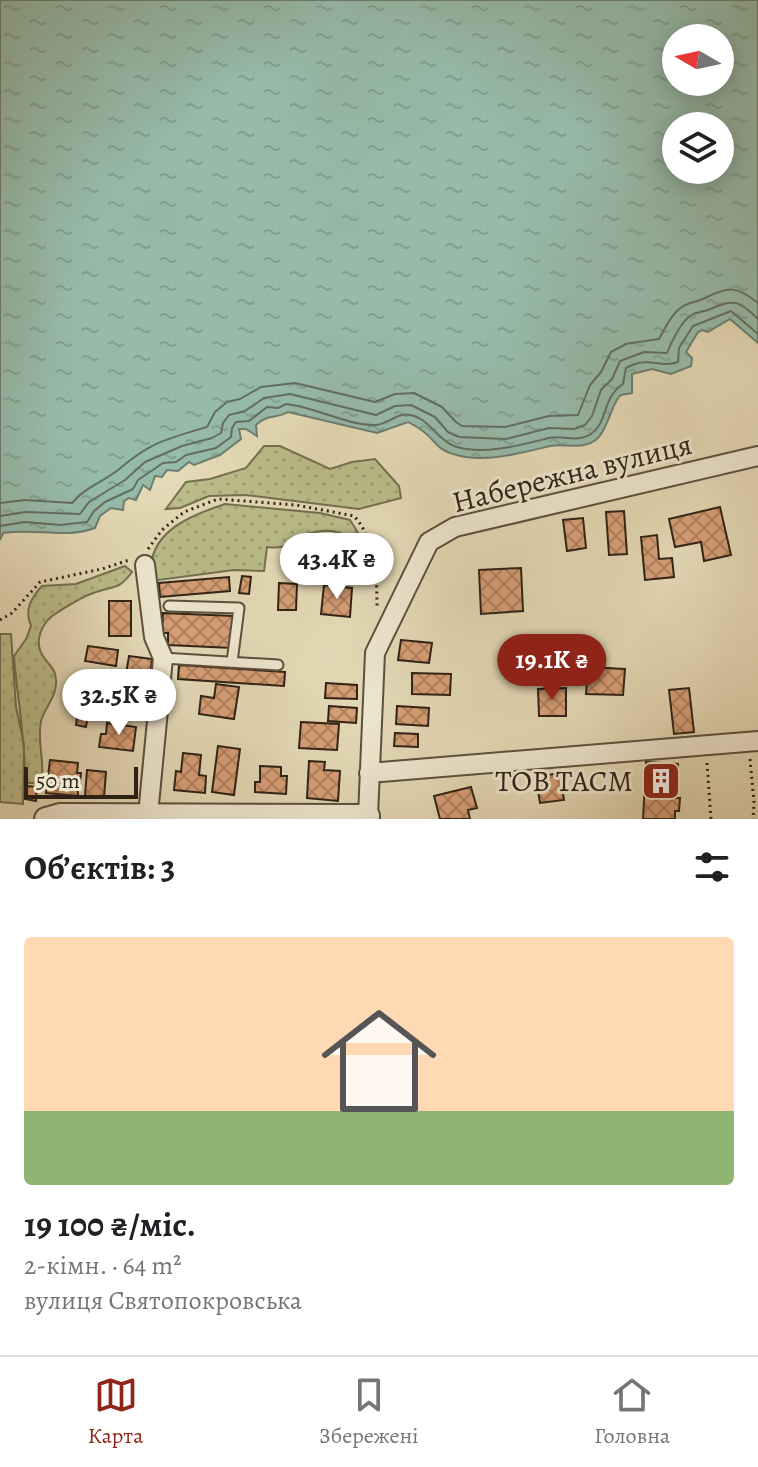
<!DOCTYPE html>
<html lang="uk">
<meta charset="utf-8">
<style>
:root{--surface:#fff;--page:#f6f6f6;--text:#202124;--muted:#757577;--line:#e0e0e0;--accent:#8f2418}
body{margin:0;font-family:Alegreya,serif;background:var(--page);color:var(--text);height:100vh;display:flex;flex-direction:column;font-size:30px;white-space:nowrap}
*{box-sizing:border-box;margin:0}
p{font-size:26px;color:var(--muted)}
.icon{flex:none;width:44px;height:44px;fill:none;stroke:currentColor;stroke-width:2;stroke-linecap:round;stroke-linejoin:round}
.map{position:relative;height:819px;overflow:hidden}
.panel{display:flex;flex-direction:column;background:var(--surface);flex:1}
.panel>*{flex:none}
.needle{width:52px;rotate:279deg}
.fabs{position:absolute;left:662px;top:24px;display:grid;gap:16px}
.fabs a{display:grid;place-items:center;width:72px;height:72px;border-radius:50%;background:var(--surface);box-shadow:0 4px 20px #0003;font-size:40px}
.scale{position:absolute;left:24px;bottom:20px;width:114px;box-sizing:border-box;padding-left:8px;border:4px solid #2e2216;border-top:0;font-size:22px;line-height:28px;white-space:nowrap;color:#2e2216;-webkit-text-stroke:6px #eee7d0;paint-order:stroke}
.price{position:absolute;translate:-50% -68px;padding:0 18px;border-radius:28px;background:#fff;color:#222;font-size:26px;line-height:52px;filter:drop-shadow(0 2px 4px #0008)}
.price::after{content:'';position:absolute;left:50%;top:48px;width:24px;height:18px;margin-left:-12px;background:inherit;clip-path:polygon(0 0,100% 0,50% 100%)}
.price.current{background:var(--accent);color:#fff}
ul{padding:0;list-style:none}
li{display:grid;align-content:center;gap:16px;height:424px;padding:0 24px}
li span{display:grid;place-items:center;height:248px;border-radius:8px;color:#555}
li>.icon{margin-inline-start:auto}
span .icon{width:144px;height:144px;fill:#fffc;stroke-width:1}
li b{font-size:34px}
h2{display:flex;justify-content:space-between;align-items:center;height:96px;padding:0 24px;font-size:34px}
.tabs{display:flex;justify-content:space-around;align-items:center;height:112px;border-top:2px solid var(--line);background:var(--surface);font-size:22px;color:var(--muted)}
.tabs a{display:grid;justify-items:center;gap:4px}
.tabs .current{color:var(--accent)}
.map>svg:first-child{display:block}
</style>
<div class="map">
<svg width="758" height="819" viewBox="0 0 758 819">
<defs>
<pattern id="grass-dots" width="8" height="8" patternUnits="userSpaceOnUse" patternTransform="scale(2)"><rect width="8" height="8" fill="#bbbd8a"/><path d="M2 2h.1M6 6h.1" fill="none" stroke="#a1a276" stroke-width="1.8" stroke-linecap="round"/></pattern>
<pattern id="water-ripples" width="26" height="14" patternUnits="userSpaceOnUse" patternTransform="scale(2)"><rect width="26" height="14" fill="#96bbaa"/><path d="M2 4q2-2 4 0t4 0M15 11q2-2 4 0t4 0" fill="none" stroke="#82a092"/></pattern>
<pattern id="building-cross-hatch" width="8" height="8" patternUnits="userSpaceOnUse" patternTransform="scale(2)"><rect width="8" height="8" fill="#d99f76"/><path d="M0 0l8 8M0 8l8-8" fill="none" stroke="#b08160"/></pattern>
</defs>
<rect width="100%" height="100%" fill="#e5dab7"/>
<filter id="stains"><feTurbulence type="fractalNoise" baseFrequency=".0025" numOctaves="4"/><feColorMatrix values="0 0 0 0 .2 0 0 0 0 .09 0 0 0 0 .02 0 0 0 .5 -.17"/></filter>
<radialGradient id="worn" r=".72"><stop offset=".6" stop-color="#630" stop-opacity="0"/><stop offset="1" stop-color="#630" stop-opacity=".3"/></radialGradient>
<path fill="url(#grass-dots)" stroke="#747050" stroke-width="2" d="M264 446H280L330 469 352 462 375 459 399 486 401 498 359 509 245 495 209 496 180 508 166 509 186 482 210 479 246 468Z
M225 504 320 513 350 520C363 539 372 558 368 582 362 548 348 521 308 534 290 540 290 550 267 547L264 571 234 570 151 581C145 533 187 517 225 504Z
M125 566 132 572C120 589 114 586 96 592 83 596 69 605 58 612 41 622 32 643 45 659 51 667 56 670 56 681 57 696 45 707 41 721 37 739 44 759 42 777L39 783H25C26 740 17 699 14 656L26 639 31 626C24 610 31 598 42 586L76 584Z
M0 634H11L16 707 24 744 23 804 0 802Z"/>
<path fill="url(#water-ripples)" stroke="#6c7e6f" stroke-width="2" fill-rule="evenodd" d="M0 0H758V343L730 319 708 332 702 330 698 332 686 352 692 358 691 366 671 374 652 369 632 374V393C629 394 625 394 621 395 613 400 608 428 598 438 584 451 566 443 550 446 521 453 483 464 453 454 436 449 436 441 424 432 420 428 413 425 408 422L377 433 288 412C276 419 267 414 256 425L257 436 246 429H239L241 439 220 455 194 465 189 462 178 471 167 470 162 477 155 476 150 490 143 485 136 500 129 498 124 501 123 510 111 508 100 516 95 528C65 539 36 528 3 533L0 540ZM676 38H720V82H676ZM676 126H720V170H676Z"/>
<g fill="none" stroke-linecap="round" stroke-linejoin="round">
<path stroke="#626e60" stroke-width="2" d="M0 503 25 500 72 503C85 487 103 482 118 470 151 442 166 439 207 427L215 412 227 402 240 399 261 387 295 383 375 402 395 394 414 393 442 407 456 422 462 426 505 427 549 416 578 415 590 385 601 372 611 352 626 344 659 339C664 330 669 319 676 312 685 302 695 303 705 298 729 286 737 286 758 303
M0 516 25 512 80 514 89 502 125 480 145 462 182 446 212 438 221 433 223 423 229 415 245 411 264 398 290 394 376 415 395 406 411 405 435 417 448 432 459 437 506 439 549 428 574 429 585 425 592 416 601 390 612 379 620 361 644 352 667 353C671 343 681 322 690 316 696 312 702 312 708 310 733 299 738 299 758 319
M0 526 25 522 60 525 87 522 94 511 105 502 133 489 138 480 163 463 176 462 186 455 216 448 231 437 232 428 236 422 249 421 267 407 278 408 286 404C316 407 345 425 375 425 388 425 397 412 410 415 429 418 436 439 454 446 482 456 521 445 549 438 563 435 577 443 591 434 609 421 601 399 623 384L626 368C650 355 661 369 678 362L679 348 693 326 731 311 758 334"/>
</g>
<path fill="url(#building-cross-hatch)" stroke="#2e2216" stroke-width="2" d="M720 507 731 555 704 561 701 542 675 547 669 519Z
M624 511 627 554 609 555 606 512Z
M583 518 586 548 567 551 563 520Z
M657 535 659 559 672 558 674 577 645 580 641 537Z
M521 568 523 611 481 614 479 570Z
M242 576 251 577 249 594 239 593Z
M229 577 230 591 160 597 159 583Z
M279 583 297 584 296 610H278Z
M324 585 352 588 350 617 321 614Z
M109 601H131V636H109Z
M163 613 234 616 232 648 168 645V633H162Z
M401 640 432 643 429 663 398 660Z
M88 646 118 650 116 666 85 661Z
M129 656 152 659 151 670H156L154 684 125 680Z
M179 665 285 672 284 686 178 679Z
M588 667 625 669 623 695 586 694Z
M412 673 451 674 450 695 412 694Z
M115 683 150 688 146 718 114 713 115 702H112Z
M326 683 357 685V699L325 698Z
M216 684 239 687 234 719 199 714 201 696 214 698Z
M566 688V716H539L538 689Z
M689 688 694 732 674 734 669 690Z
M81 690 91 692 86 727 76 725Z
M329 706 357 708 356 723 328 721Z
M397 706 429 708 428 726 396 724Z
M301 722 339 724 337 750 299 748Z
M107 723 136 727 133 751 99 747 101 734H106Z
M395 733 418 734V747L394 746Z
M218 746 240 749 234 795 212 792Z
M183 753 201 755 199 775 206 776 205 793 174 790 176 771 181 772Z
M50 760 78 763 77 773H81L80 782 77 781 78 796 46 793Z
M309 761 325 762 324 770 340 771 338 801 307 798Z
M646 762 678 764 676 798H680L679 811H675V819H643Z
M260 766 281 767V776H287L286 794 255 792V782H260Z
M87 770 106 772 104 797 85 796Z
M560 773 564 800 540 803 536 777Z
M27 786 37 787 36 801 25 799Z
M471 787 477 808 468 810 470 819H440L434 796Z"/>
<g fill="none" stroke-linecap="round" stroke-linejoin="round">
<g stroke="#5c503e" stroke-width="13">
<path id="service" d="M169 606 239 608 232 662
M163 658 278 665"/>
</g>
<g stroke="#5c503e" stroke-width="22">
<path id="minor" d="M145 565 154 637 163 658 148 815
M369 773 758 741
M368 816 375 653 429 542 455 527 758 456"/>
</g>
<g stroke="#5c503e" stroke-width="26">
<path id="tertiary" d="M46 819 60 815 368 816V819"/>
</g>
<path stroke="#2e2216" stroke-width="3" stroke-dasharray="2 4" stroke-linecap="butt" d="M148 549 162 530 184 512 218 499 296 505 354 516C376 540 377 578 377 608
M0 620 12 613 40 582 102 569 129 560
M750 759 754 802 753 819
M707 763 711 819"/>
<use href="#service" stroke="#eee7d0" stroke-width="9"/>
<use href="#minor" stroke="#eee7d0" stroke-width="18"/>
<use href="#tertiary" stroke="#eee7d0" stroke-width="22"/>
</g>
<defs>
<g id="building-square" transform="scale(2)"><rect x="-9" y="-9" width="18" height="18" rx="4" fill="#8f2418" stroke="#eee7d0"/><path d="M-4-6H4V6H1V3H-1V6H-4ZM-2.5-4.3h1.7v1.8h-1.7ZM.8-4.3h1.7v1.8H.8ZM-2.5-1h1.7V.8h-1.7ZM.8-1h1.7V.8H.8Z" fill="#fff"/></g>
</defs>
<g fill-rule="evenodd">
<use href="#building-square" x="661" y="781"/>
</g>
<g text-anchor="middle" stroke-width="6" stroke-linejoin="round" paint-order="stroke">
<g font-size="30" fill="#2e2216" stroke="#eee7d0">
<text transform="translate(572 473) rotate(-14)" y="10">Набережна вулиця</text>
</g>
<g font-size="30" fill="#2e2216" stroke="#eee7d0" text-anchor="end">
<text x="633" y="791">ТОВ ТАСМ</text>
</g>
</g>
<rect width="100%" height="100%" filter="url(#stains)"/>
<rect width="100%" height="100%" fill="url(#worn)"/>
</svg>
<div class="fabs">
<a><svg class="needle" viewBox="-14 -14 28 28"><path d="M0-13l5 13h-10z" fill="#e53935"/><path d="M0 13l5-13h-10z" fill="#757577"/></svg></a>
<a><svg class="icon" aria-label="layers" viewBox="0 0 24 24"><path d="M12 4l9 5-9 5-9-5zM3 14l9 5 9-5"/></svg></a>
</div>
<div class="scale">50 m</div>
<b class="price" style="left:337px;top:601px">43.4K ₴</b>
<b class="price current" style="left:552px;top:702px">19.1K ₴</b>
<b class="price" style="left:119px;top:737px">32.5K ₴</b>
</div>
<section class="panel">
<h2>Об’єктів: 3<svg class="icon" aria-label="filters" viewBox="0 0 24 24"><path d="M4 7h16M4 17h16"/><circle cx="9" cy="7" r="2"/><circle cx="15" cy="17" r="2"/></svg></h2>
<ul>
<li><span style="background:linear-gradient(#ffd9b3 70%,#8fb573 0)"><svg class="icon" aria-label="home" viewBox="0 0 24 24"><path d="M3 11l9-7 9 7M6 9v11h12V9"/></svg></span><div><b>19 100 ₴/міс.</b><p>2-кімн. · 64 m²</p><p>вулиця Святопокровська</p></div></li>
</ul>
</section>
<nav class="tabs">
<a class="current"><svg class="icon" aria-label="map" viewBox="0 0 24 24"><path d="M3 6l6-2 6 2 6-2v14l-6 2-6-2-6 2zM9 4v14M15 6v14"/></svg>Карта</a>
<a><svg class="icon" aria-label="saved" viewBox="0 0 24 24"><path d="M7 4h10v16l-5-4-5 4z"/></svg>Збережені</a>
<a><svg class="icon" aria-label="home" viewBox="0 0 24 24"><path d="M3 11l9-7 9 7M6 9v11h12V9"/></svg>Головна</a>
</nav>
